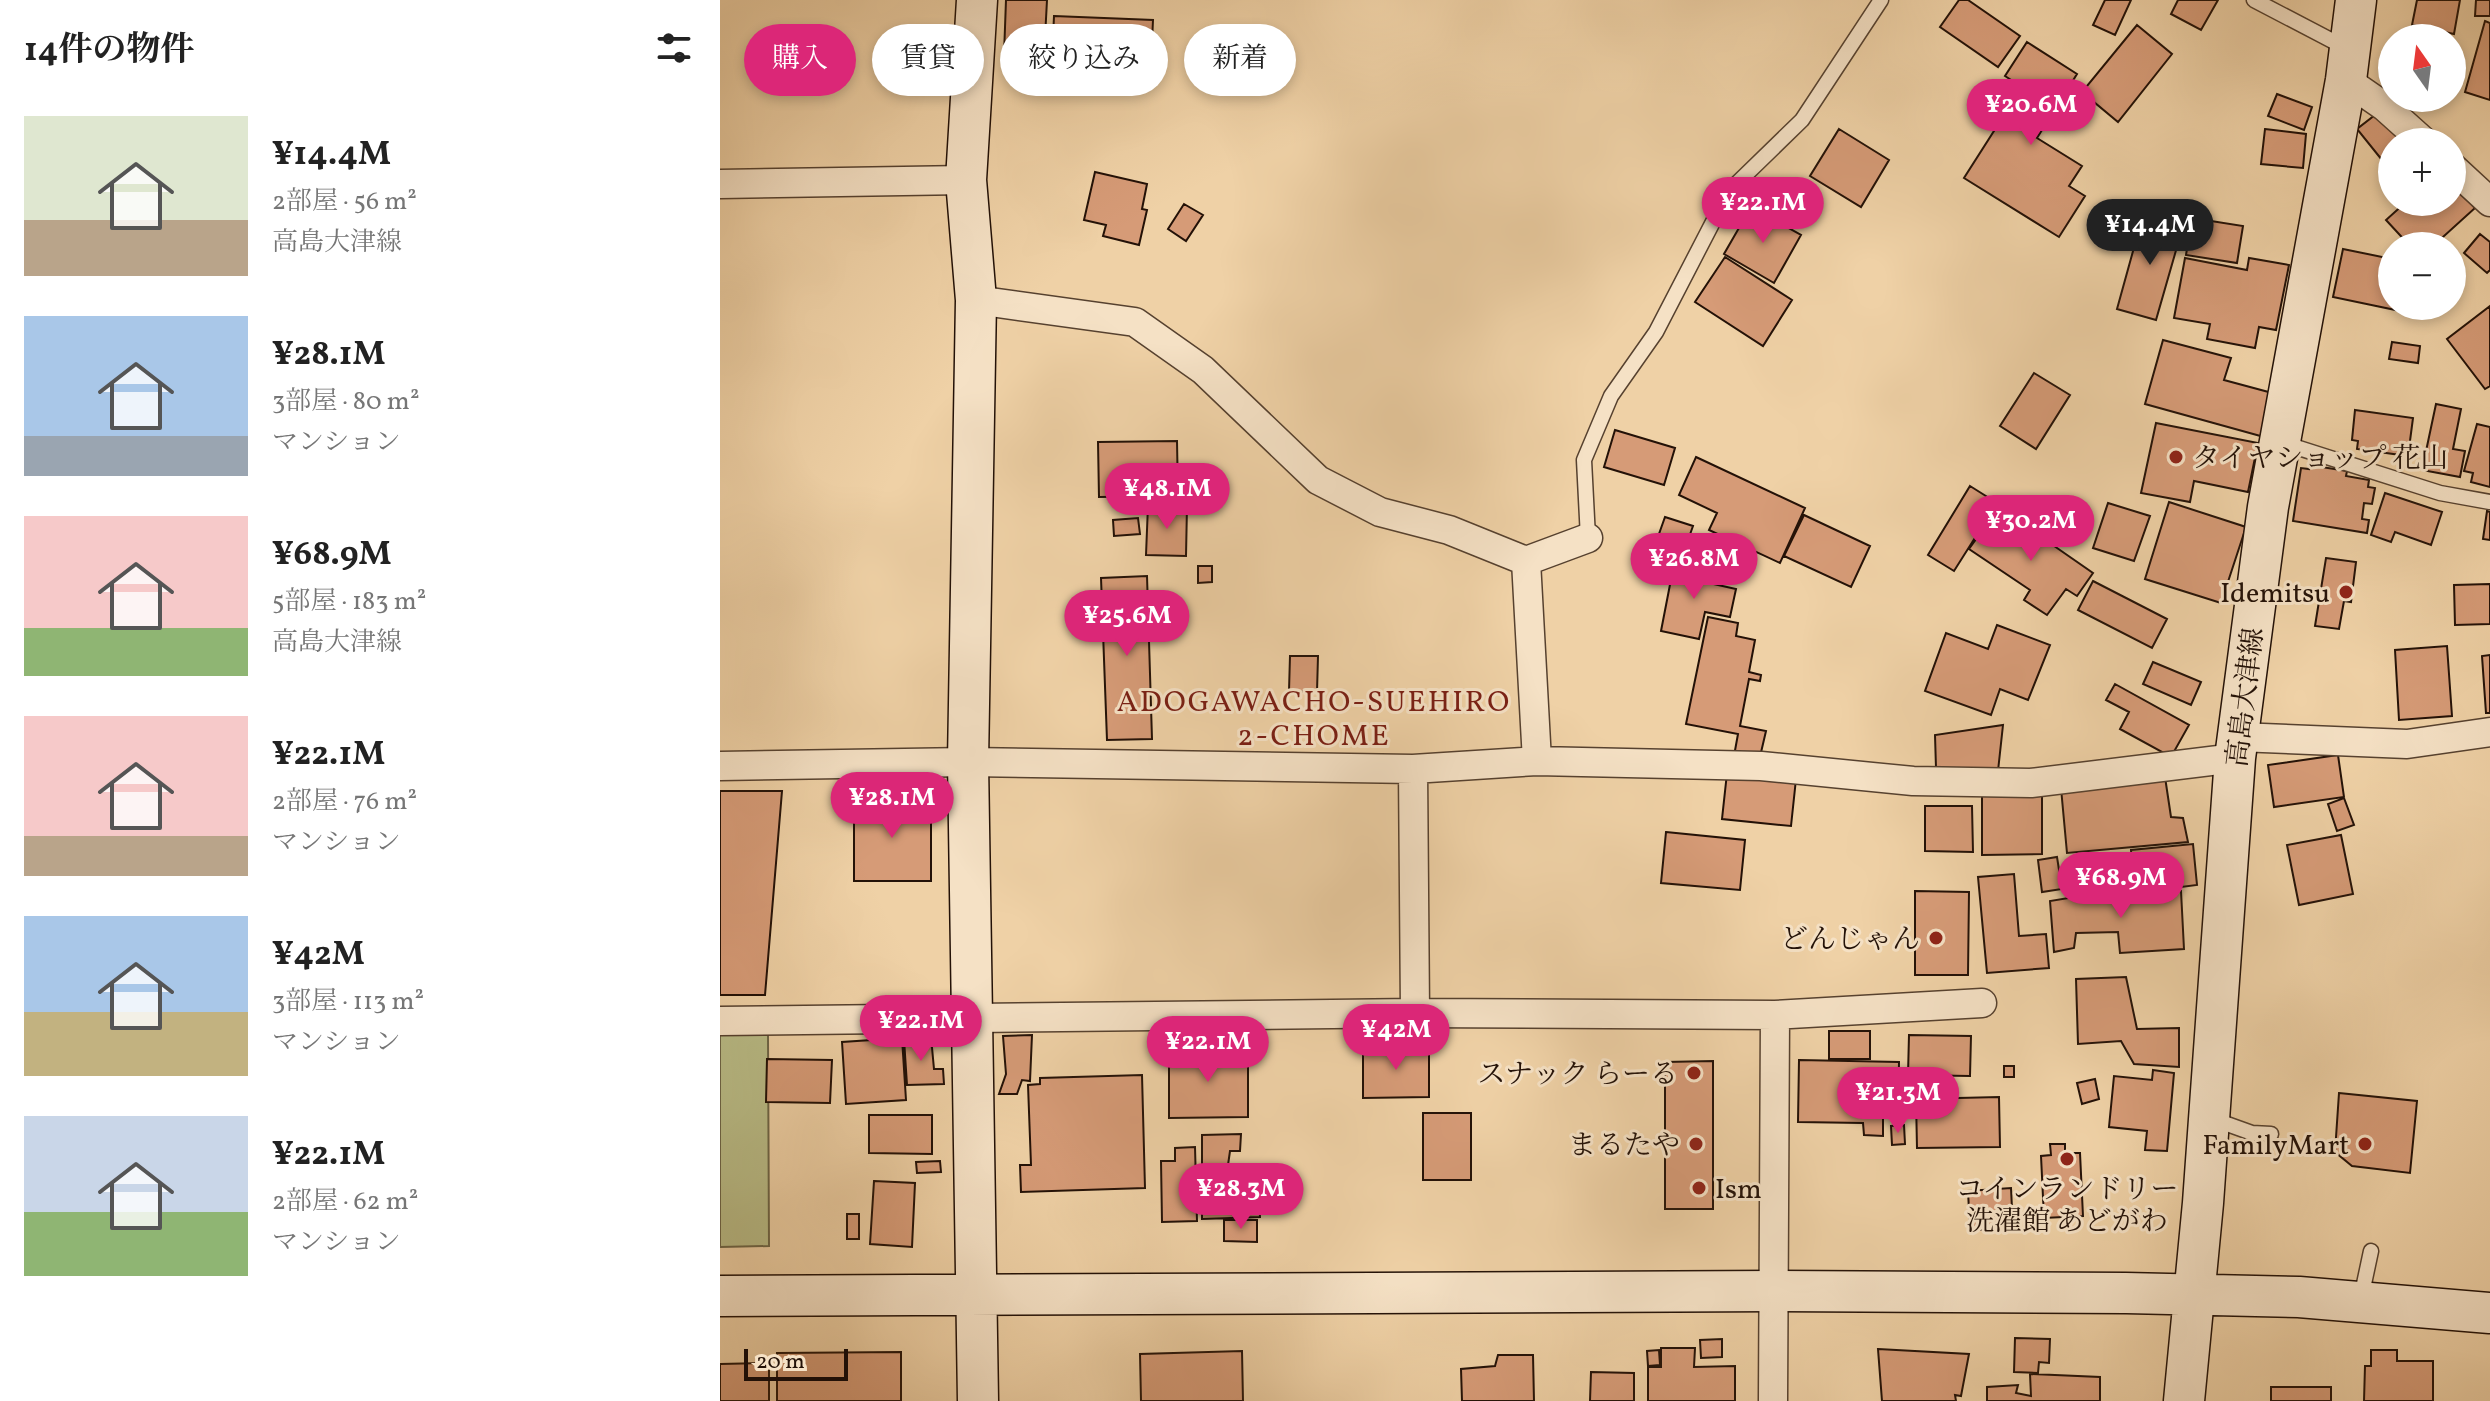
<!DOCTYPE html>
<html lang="ja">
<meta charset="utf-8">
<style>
:root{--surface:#fff;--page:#f2f2f2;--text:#222;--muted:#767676;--accent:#db2777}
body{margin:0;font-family:Vollkorn,"Noto Serif JP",serif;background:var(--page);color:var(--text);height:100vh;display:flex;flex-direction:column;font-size:30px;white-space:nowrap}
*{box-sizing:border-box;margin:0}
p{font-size:26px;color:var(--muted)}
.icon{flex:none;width:44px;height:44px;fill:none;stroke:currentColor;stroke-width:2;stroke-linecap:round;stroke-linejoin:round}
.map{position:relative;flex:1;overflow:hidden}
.details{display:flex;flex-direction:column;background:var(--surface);width:720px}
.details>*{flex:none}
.top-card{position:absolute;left:24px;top:24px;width:760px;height:72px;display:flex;gap:16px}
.needle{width:52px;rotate:346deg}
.buttons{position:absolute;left:1658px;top:24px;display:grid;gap:16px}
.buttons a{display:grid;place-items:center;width:88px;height:88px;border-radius:50%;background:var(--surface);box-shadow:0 4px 12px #0003;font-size:40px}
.scale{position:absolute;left:24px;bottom:20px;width:104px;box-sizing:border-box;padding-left:8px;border:4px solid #231107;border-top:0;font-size:22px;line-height:28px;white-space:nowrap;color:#231107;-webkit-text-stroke:6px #f5e1c5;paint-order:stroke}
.price{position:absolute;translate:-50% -68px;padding:0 18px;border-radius:28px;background:var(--accent);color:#fff;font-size:26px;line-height:52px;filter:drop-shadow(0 2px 4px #0008)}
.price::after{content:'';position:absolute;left:50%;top:48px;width:24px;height:18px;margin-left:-12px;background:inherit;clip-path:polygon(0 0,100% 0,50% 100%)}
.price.on{background:#222;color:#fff}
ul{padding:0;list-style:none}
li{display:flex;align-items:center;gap:24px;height:200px;padding:0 24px}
li span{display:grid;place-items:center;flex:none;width:224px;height:160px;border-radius:0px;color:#555}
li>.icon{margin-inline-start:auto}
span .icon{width:96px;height:96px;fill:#fffc;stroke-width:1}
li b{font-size:34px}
h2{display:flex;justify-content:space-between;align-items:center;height:96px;padding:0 24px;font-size:34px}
.tag{padding:0 28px;border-radius:36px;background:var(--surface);box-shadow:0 4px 12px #0003;font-size:28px;line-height:72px}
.tag.on{background:var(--accent);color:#fff}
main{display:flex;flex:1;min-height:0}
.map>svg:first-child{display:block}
</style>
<main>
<section class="details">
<h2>14件の物件<svg class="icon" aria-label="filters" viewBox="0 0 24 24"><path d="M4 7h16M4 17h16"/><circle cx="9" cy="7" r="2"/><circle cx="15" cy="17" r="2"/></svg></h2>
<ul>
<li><span style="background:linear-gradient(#dfe7d0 65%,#b9a48a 0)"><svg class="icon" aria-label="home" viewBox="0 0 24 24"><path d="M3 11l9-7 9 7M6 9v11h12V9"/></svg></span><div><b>¥14.4M</b><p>2部屋 · 56 m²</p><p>高島大津線</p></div></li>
<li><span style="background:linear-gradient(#a9c7e8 75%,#9aa5b1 0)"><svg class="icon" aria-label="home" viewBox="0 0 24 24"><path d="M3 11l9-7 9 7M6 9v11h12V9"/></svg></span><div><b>¥28.1M</b><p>3部屋 · 80 m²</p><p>マンション</p></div></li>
<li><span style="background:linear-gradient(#f6c9c9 70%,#8fb573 0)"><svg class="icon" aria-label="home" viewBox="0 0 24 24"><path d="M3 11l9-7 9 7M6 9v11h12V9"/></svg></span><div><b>¥68.9M</b><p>5部屋 · 183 m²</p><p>高島大津線</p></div></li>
<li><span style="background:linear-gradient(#f6c9c9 75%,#b9a48a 0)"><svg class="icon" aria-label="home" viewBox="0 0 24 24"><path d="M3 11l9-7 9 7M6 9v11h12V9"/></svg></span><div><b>¥22.1M</b><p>2部屋 · 76 m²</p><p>マンション</p></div></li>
<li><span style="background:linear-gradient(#a9c7e8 60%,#c2b280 0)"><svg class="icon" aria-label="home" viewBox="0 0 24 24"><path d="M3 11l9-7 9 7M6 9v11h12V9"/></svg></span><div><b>¥42M</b><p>3部屋 · 113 m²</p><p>マンション</p></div></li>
<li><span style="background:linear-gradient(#c9d6e8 60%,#8fb573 0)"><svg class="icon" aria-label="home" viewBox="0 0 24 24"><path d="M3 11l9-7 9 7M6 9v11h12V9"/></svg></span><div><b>¥22.1M</b><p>2部屋 · 62 m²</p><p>マンション</p></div></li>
</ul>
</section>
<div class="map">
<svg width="1770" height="1401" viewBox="0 0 1770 1401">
<rect width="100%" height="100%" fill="#efd1a6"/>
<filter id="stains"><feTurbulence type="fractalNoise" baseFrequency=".0025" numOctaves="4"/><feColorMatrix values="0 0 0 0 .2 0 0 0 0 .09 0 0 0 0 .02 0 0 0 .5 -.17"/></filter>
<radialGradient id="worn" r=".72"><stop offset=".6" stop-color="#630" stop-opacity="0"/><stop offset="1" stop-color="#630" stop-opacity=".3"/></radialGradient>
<path fill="#b9bc87" stroke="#6e6647" stroke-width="2" d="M0 1035H48L49 1246 0 1247Z"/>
<path fill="#d69b77" stroke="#231107" stroke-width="2" d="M286 0H327L324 57 284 55Z
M1239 0H1248L1300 36 1278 67 1220 27Z
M1385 0H1411L1395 35 1373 25Z
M1458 0H1498L1481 30 1451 14Z
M1697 0H1740L1734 34 1692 25Z
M1756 0H1770V16H1755Z
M334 16 433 20 430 86 331 82Z
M1765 21 1770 23V100L1745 92Z
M1417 25 1452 54 1398 122 1362 92Z
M1307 42 1357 74 1317 138 1362 166 1349 186 1365 196 1339 237 1244 178 1302 87 1285 76Z
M1557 94 1592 107 1584 130 1548 116Z
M1664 108 1684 142H1672V152L1662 160 1637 129Z
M1119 129 1169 160 1141 207 1090 176Z
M1545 129 1586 134 1583 168 1541 164Z
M375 172 427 184 422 209 427 210 419 245 383 236 386 225 364 220Z
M1732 182 1755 208 1713 246H1690L1666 220 1686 202H1732Z
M464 204 483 215 466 241 448 229Z
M1031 207 1081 235 1054 283 1004 254Z
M1423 215 1463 226 1436 320 1397 309Z
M1472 218 1523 226 1517 263 1466 255Z
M1760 234 1770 242V270L1767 273 1744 253Z
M1623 249 1672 259V306H1686L1685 312 1613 297Z
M1005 257 1072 300 1043 346 975 302Z
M1465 258 1527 270 1529 258 1569 265 1556 330 1539 327 1535 348 1487 339 1490 324 1454 318Z
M1770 306V386L1765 389 1727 339Z
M1443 340 1511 358 1504 380 1556 394 1544 437 1425 404Z
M1672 342 1700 346 1698 363 1669 359Z
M1314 373 1350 395 1316 449 1280 426Z
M1716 404 1741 409 1733 449 1745 451 1740 477 1702 470Z
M1635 410 1693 418 1688 456 1637 449 1638 441 1632 440Z
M1436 423 1538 443 1528 492 1474 481 1470 502 1421 493Z
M1757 424 1770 427V487L1751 482 1753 473 1744 471Z
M895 430 955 448 944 485 884 467Z
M457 441 458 496 379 497 378 442Z
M976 457 1085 508 1060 563 989 530 997 513 959 495Z
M1589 465 1627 471 1626 476 1649 480 1648 487 1655 488 1652 504 1644 503 1642 519 1649 520 1647 533 1573 521 1581 468 1589 469Z
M1250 486 1277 503 1234 571 1208 555Z
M1665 493 1722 512 1711 545 1675 532 1671 542 1651 535Z
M1449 502 1526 527 1501 603 1425 579Z
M1388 503 1430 516 1414 561 1373 548Z
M428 505 467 506 466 556 426 555Z
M1767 511 1770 512V540L1763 539Z
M1274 514 1296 530 1301 523 1373 573 1357 596 1346 589 1327 615 1304 600 1310 590 1249 549Z
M1084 515 1150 546 1131 587 1064 556Z
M945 517 973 526 962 557 934 548Z
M418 518 420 534 394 536 393 520Z
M1606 558 1636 562 1631 602 1624 601 1619 629 1595 626Z
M954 564 992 571 989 583 1016 589 1010 617 985 612 979 639 941 631Z
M478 566H492V582L478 583Z
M427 576 432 739 387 740 381 578Z
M1373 581 1447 619 1432 648 1358 610Z
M1770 584V624L1735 625 1734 585Z
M988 617 1018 623 1016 636 1035 640 1029 672 1041 675 1040 681 1029 679 1020 726 1046 731 1039 761 1014 756 1018 734 966 724Z
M1277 625 1330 645 1308 700 1280 689 1271 715 1205 691 1226 633 1268 649Z
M1727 646 1732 716 1679 720 1675 650Z
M1770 655V713H1766L1762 656Z
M570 656H598L597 692 569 691Z
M1433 662 1481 682 1471 705 1423 684Z
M1395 684 1469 725 1451 757 1400 729 1409 712 1386 700Z
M1283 725 1278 771 1216 768 1215 735Z
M1618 755 1624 797 1554 807 1548 765Z
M1007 773 1076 779 1071 826 1002 819Z
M1445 777 1451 817 1463 818 1468 842 1347 853 1341 788Z
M0 791H62L45 995H0Z
M1322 791V854L1262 855V792Z
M1624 798 1634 825 1617 831 1608 804Z
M134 800H211V881H134Z
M1205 806H1252L1253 852 1205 851Z
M946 832 1025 840 1020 890 941 883Z
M1621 835 1633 894 1579 905 1567 845Z
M1473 844 1477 885 1414 893 1411 850Z
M1337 857 1342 889 1322 892 1318 860Z
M1294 874 1299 936 1326 934 1329 968 1267 973 1258 877Z
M1195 891 1249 892 1248 975H1195Z
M1391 891 1408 897 1461 891 1464 949 1400 953 1398 932 1356 933 1354 948 1334 952 1330 901Z
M1406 977 1417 1029 1459 1028V1067L1414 1064 1401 1041 1358 1044 1356 979Z
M1109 1031H1150V1059H1109Z
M312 1035 310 1081 302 1080 297 1094H279L286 1074 283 1036Z
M1189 1035 1251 1036 1250 1076 1188 1075Z
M211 1037 214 1069H223L224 1084 187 1085 184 1039Z
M182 1038 186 1100 126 1104 122 1042Z
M709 1046V1097L643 1098V1047Z
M449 1050H528V1117L449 1118Z
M47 1059 112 1060 110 1103 46 1102Z
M1079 1060 1179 1062 1178 1118 1163 1117V1136L1144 1135 1143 1123 1078 1122Z
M993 1061V1209H945V1062Z
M1284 1066H1294V1077H1284Z
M1433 1070 1454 1073 1447 1151 1425 1150 1427 1131 1389 1127 1394 1076 1432 1080Z
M422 1075 425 1188 301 1192 300 1165H311L308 1085 320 1084V1078Z
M1375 1079 1379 1099 1362 1104 1357 1083Z
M1619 1093 1697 1101 1690 1173 1632 1166 1615 1152Z
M1279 1097 1280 1147 1197 1148 1196 1099Z
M703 1113H751V1180H703Z
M149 1115H212V1154L149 1153Z
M1184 1125 1185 1144 1172 1145 1171 1126Z
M521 1134 520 1151H510L507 1172 538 1177 540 1217 482 1219V1135Z
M1330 1144H1345V1153H1360L1363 1216 1324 1218 1321 1156 1331 1155Z
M475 1147 477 1221 442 1222 441 1161H455V1148Z
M220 1161 221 1172 197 1173 196 1162Z
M154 1181 195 1183 192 1247 150 1244Z
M1291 1188 1293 1229 1250 1230 1248 1191Z
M127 1214H139V1239H127Z
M504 1220H537V1242L504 1241Z
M1295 1338 1330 1339 1329 1363 1319 1362 1318 1373 1294 1372Z
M1002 1339V1357L981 1358 980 1340Z
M941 1348H975L974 1367 1015 1366V1401H928V1367H941Z
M1158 1349 1249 1354 1241 1396 1235 1395 1236 1401H1162Z
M939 1350 940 1365 928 1366 927 1351Z
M1651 1350H1677V1361H1713V1401H1644L1645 1366H1651Z
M522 1351 523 1401H421L420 1354Z
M181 1352V1401H57V1353Z
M778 1355H813L814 1401H742L741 1369 775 1366Z
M49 1363V1401H0V1364Z
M871 1372 914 1373V1401H870Z
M1310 1374 1380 1377V1401H1267V1387L1298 1385 1296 1393 1311 1396Z
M1551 1387H1611V1401H1551Z"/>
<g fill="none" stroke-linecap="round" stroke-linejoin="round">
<g stroke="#56412f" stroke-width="17">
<path id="lane" d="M1534 0 1626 48
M1563 443 1720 493 1770 502
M868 538 864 460 891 396 936 332 1009 191 1082 120 1161 0
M1493 1119 1532 1133 1551 1134
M1641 1298 1651 1251"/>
</g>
<g stroke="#56412f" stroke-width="31">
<path id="street" d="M1626 80 1665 107 1704 142
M1732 167 1770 202
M0 184 246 180
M256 300 415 322 483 370 598 480 660 512 729 530 806 561 817 761
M806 561 868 538
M1518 737 1687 744 1770 732
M0 766 248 762 693 769 817 761 1041 766 1193 781 1311 783 1515 758
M693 769 695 1013
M0 1021 695 1013 1055 1015 1262 1003
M1053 1401 1055 1015"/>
</g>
<g stroke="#231107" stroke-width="43">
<path id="secondary" d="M257 0 246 180 256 300 248 762 258 1401
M0 1296 1055 1291 1406 1293 1579 1297 1770 1313
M1464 1401 1483 1203 1515 758 1548 507 1626 80 1636 0"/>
</g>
<use href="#lane" stroke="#f5e1c5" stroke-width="14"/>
<use href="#street" stroke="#f5e1c5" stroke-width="28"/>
<use href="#secondary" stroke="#f5e1c5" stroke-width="40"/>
</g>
<g fill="#8f2418" stroke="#f5e1c5" stroke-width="3">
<circle cx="1456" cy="457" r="8"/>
<circle cx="1626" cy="592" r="8"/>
<circle cx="1216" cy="938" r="8"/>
<circle cx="974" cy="1073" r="8"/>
<circle cx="976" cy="1144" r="8"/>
<circle cx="1645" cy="1144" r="8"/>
<circle cx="1347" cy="1159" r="8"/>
<circle cx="979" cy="1188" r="8"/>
</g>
<g text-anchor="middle" stroke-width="6" stroke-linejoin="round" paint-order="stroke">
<g font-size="28" fill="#231107" stroke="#f5e1c5" text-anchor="end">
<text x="1472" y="467" text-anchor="start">タイヤショップ 花山</text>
<text x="1610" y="602">Idemitsu</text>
<text x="1200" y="948">どんじゃん</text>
<text x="958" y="1083">スナック らーる</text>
<text x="960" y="1154">まるたや</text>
<text x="1629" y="1154">FamilyMart</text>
<text x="995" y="1198" text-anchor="start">Ism</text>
<text x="1347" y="1198" text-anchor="middle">コインランドリー<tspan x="1347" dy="32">洗濯館 あどがわ</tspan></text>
</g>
<g font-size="28" fill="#231107" stroke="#f5e1c5">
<text transform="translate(1524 697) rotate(-83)" y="10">高島大津線</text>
</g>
<g font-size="30" letter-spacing="2" fill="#7a1f14" stroke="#f5e1c5">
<text x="594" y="711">ADOGAWACHO-SUEHIRO<tspan x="594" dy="34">2-CHOME</tspan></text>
</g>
</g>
<rect width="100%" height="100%" filter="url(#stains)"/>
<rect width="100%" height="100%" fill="url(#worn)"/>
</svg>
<div class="buttons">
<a><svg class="needle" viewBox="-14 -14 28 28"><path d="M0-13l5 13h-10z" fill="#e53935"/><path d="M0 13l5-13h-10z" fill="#767676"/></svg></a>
<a>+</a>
<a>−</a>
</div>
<div class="scale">20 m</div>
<b class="price" style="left:1311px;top:147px">¥20.6M</b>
<b class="price" style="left:1043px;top:245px">¥22.1M</b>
<b class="price on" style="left:1430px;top:267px">¥14.4M</b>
<b class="price" style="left:447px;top:531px">¥48.1M</b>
<b class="price" style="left:1311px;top:563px">¥30.2M</b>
<b class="price" style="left:974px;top:601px">¥26.8M</b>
<b class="price" style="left:407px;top:658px">¥25.6M</b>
<b class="price" style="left:172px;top:840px">¥28.1M</b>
<b class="price" style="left:1401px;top:920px">¥68.9M</b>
<b class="price" style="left:201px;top:1063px">¥22.1M</b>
<b class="price" style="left:676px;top:1072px">¥42M</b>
<b class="price" style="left:488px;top:1084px">¥22.1M</b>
<b class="price" style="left:1178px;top:1135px">¥21.3M</b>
<b class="price" style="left:521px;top:1231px">¥28.3M</b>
<div class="top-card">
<a class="tag on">購入</a>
<a class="tag">賃貸</a>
<a class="tag">絞り込み</a>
<a class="tag">新着</a>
</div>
</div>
</main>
